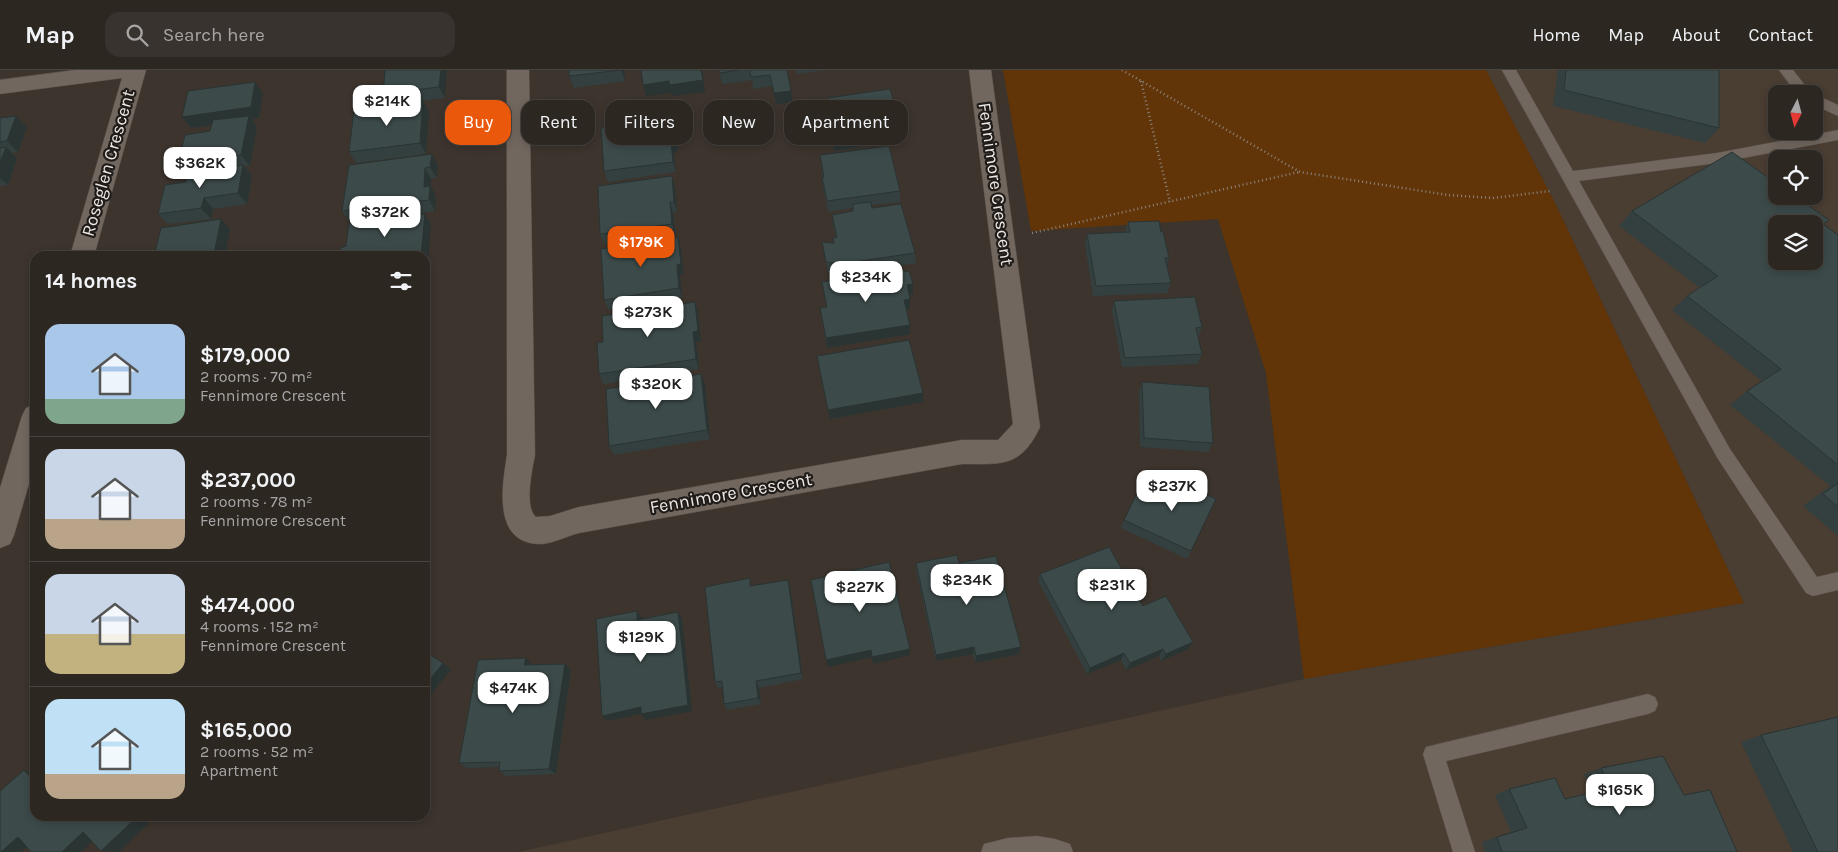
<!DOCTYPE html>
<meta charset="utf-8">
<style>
:root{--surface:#2d2722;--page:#39332f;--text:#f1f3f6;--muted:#a7a5a5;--line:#484440;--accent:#ea580c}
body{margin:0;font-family:Karla,sans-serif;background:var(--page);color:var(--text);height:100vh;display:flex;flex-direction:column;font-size:19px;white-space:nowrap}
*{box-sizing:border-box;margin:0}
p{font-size:16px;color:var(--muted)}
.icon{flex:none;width:28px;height:28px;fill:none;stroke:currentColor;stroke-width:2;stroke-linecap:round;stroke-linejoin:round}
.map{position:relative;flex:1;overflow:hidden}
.sheet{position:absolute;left:30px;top:181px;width:400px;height:570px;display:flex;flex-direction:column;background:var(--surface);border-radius:15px;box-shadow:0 2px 8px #0003,0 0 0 1px var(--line)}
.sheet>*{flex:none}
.banner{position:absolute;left:445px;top:30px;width:475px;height:45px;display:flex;gap:10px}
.needle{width:32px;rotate:186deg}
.fabs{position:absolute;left:1768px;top:15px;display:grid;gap:10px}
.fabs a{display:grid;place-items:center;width:55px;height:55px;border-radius:10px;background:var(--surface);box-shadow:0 2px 8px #0003,0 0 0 1px var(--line);font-size:25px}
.price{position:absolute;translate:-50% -42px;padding:0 11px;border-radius:10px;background:#fff;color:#222;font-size:16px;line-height:32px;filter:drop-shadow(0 1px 2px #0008)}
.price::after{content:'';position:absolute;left:50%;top:30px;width:15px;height:11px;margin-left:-8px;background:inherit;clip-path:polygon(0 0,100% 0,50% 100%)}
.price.current{background:var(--accent);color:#fff}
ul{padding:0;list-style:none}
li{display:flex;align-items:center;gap:15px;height:125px;padding:0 15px}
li+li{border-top:1px solid var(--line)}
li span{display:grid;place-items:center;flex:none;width:140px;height:100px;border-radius:15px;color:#555}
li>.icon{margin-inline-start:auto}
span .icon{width:60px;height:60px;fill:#fffc;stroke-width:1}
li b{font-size:21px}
h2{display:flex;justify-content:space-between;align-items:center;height:60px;padding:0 15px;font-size:21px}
.chip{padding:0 18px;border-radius:15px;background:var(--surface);box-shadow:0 2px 8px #0003,0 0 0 1px var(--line);font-size:18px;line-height:45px}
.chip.current{background:var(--accent);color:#fff}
header{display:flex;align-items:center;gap:30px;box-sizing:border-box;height:70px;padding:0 25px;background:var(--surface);border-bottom:1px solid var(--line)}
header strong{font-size:24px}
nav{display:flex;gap:28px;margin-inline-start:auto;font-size:18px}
.search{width:350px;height:45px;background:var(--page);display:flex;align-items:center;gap:12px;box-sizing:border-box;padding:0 18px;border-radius:15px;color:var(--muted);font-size:19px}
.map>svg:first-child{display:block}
</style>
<header>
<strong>Map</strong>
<div class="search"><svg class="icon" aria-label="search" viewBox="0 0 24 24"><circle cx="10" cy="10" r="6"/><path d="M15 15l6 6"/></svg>Search here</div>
<nav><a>Home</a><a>Map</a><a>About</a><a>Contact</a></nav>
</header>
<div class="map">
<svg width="1838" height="782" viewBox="0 0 1838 782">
<rect width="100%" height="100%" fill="#3c342d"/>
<path fill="#4a3d32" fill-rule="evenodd" d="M1486 0H1838V782H518L1304 609 1744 533 1556 135ZM1776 24H1814V61H1776ZM1776 89H1814V126H1776ZM1776 154H1814V191H1776Z"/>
<path fill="#623508" d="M1003 0H1486L1556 135 1744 533 1304 609 1266 303 1218 149 1031 161Z"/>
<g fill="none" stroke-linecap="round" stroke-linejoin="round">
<g stroke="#58514b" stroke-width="1">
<path id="service" d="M1502 0H1516L1573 101 1717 83 1838 60V70L1717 93 1579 111 1730 379 1817 507 1838 502V520L1813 526 1806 523 1718 389Z
M1779 0H1793L1812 24H1797Z
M1814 24 1838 35V46L1814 35Z
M1648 624 1655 627 1658 634 1655 641 1648 644 1446 691 1475 782H1453L1423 684 1426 677Z
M1037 766 1055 769 1070 774 1073 782H981L984 774 1008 768Z"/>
</g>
<g stroke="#58514b" stroke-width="1">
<path id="minor" d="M75 0H146L94 186H70L122 8 0 24V10Z
M507 0H529L535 385C532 400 524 437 536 447L550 446 579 437 962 370H998L1013 354 969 0H991L1040 357C1021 398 1001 394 962 394L579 463C567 466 554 473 542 474 492 475 502 417 507 385Z
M35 335V393L14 465 10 474 0 478V418L22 346 26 338Z"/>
</g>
<path stroke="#8b847e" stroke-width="2.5" stroke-dasharray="1 3" stroke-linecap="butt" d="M1122 0 1300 102 1448 125 1493 128 1550 121
M1141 11 1170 132
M1032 163 1299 102"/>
<use href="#service" fill="#71675f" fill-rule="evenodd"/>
<use href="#minor" fill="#71675f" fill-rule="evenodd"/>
</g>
<path fill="#34403f" d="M447 0 445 28 423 31 429 42 426 84 356 93 349 82 389 35 383 24Z
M569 0H624L625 11 574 18 569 6Z
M719 0H787L793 32 776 34 772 16 753 19 752 10 722 14Z
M796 0H825L797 4Z
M1558 0H1719V58L1705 73 1553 36Z
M263 24 259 48 252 49 257 57 250 96H245L252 106 247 134 213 139 211 149 168 154 158 144 186 112 188 104H187L178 93 210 61 212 55 191 58 182 47Z
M828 28 902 59V70L834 81 829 58 828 47H830Z
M16 46 27 57 18 82 12 83 17 88 8 115 0 116V48Z
M676 59 678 81 674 82 676 102 608 112 604 101Z
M820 85 900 121V132L872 135V138L915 183 916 193 841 204 828 203 822 172 834 173 836 167 833 155 832 145 853 141V138L828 142 823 118 822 107H823Z
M349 95H438L437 108 431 109V116L436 127 435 141 350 152 342 141Z
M675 117 677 142 673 143 675 165 605 175 600 164Z
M1632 141 1823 155 1838 165V466L1803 436 1830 416 1730 335 1747 321 1762 311 1672 240 1687 226 1700 218 1619 156Z
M1128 152 1161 162 1169 188 1167 195 1171 213 1167 223 1093 226 1085 174 1087 164 1125 162Z
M230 159 225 186H154Z
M681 178 684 204 680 205 682 228 609 240 604 230Z
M903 202 913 224 909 225 910 239 907 240 910 255V264L827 278 820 238 826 237 822 212Z
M1114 231 1202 257 1198 267 1202 284 1198 294 1122 297 1112 241Z
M695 232 698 242 701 271 696 272 699 299 603 314 599 304 603 272Z
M817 286 923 323V332L830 349Z
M1142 312 1213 373 1208 382 1140 377 1139 322Z
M705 314 710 369 614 385 609 376Z
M1124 450 1191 481 1187 489 1121 458Z
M916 493H959L1019 584 975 593 973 584 936 591 916 500Z
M1040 504 1143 536 1188 579 1161 591 1159 586 1126 600 1121 590 1087 604 1038 511Z
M788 510 790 517 803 609 759 618 761 634 727 640 724 634 723 617 718 618 715 612 752 516Z
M565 594 571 600 556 704 506 706 499 701V697L467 698 459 693 532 595Z
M1761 665 1838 782H1793L1741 672Z
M1601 698 1684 725 1737 782H1485L1482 772 1511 762 1495 725 1509 719 1565 729 1592 723 1584 704Z"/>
<path fill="#2a3433" d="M441 0H447L445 28 439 17Z
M621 0H624L625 11Z
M702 0 705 22 673 26 672 23 646 26 643 15Z
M255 12 263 24 259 48 252 49 257 57 250 96 241 85 248 50 191 58 182 47Z
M791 21 793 32 776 34 774 23Z
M423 31 429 42 426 84 420 73Z
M16 46 27 57 18 82 7 71Z
M673 48 676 59 678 81 674 82 676 102 673 92 671 71Z
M902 59V70L834 81 833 70Z
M6 77 17 88 8 115 0 108V93Z
M432 84 438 95 437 108 430 97Z
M243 95 252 106 247 134 238 123Z
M425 98 431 109V116L436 127 435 141 429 130 424 117Z
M672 106 675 117 677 142 674 132Z
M204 128 213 139 211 149 201 138Z
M670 132 673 143 675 165 672 154Z
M425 144 431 154 427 205 425 202V186H421Z
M221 149 230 159 225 186H216L214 184Z
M678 167 681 178 684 204 680 205 682 228 679 218 677 195Z
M913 214V224L907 226V215Z
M910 229V239L904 240V230Z
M695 232 698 242 701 271 696 272 699 299 696 289 693 262Z
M910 255V264L827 278 826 268Z
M425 277 431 285 430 308 425 309Z
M701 304 705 314 710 369 707 360Z
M923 323V332L830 349 828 340Z
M788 510 790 517 803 609 801 603Z
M637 541 642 548V557L637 550Z
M678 542 682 549 692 641 646 650 641 644Z
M1193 572 1188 579 1161 591 1166 584Z
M974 577 973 584 936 591V585Z
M1021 577 1019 584 975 593 976 586Z
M910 579V585L873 594 872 587Z
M1163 579 1159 586 1126 600 1130 593Z
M871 580 872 587 828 597 826 590Z
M1124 583 1121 590 1087 604 1090 598Z
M526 588 532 595 531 602 524 595Z
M443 593 451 599 425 632V616Z
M565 594 571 600 556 704 549 699Z
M756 611 759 618 761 634 758 628Z
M641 637 645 643 607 651 602 646Z
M24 700 35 704V712Z
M138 746H156L119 782 101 781Z
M83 762 98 766 81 782H62Z
M18 767 34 770 21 782H1Z"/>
<path fill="#3c4a49" stroke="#2a3433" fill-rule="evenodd" d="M385 0H441L439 17 383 24Z
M569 0H621L569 6Z
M641 0H701L703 10 670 15 669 11 643 15Z
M719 0H739L720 3Z
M750 0H787L791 21 774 23 770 5 751 7Z
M1566 0H1719V58L1564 20Z
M255 12 251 37 182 47 188 21Z
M890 19 902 59 833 70 828 47 832 46 828 28Z
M423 31 420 73 349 82 354 40Z
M16 46 7 71 0 72V48Z
M249 46 241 85 178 93 185 65 210 61 213 50Z
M673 48 675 70 671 71 673 92 604 101 601 58Z
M889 76 900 121 827 131 822 107H824L820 85Z
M6 77 0 93V78Z
M1732 82 1776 113V126H1795L1829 150 1823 154 1838 165V395L1747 321 1781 299 1687 226 1718 206 1632 141ZM1776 154H1814V191H1776Z
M432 84 430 97 425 98 424 117 430 116 429 130 342 141 349 95Z
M243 95 238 123 204 128 201 138 158 144 165 115 186 112 188 102Z
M672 106 674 132H670L672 154 600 164 598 116Z
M871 132 872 138 901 134 915 183 840 194 826 192 822 172 834 173 833 168 837 167 832 145 853 141V134Z
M425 144 421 186H324L325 183 340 181V178L346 176 349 153Z
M221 149 214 184 195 186H154L161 158Z
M1159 151 1161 162 1163 161 1169 188H1165L1171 213 1096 216 1087 164 1130 162 1128 152Z
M678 167 681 194 677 195 679 218 604 230 601 179Z
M902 199 903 202 909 201 913 214 907 215 910 229 904 230 910 255 826 268 820 238 827 237 822 212Z
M1195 227 1202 257 1196 258 1202 284 1125 288 1114 231Z
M695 232 698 261 693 262 696 289 599 304 597 273 603 272 602 246Z
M909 270 923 323 828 340 817 286Z
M701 304 707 360 609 376 606 319Z
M1142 312 1209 317 1213 373 1144 368Z
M1164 405 1216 429 1191 481 1124 450 1138 421 1153 428Z
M1838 413V437L1823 424Z
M1109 477 1143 536 1166 526 1193 572 1166 584 1163 579 1130 593 1124 583 1090 598 1040 504Z
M957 485 959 493 996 486 1021 577 976 586 974 577 936 585 916 493Z
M889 492 910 579 872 587 871 580 826 590 811 510Z
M750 508V516L788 510 801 603 756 611 758 628 724 634 722 611 715 612 705 517Z
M637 541V550L678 542 688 635 641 644V637L602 646 596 549Z
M425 582 443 593 425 616Z
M526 588 524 595 565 594 549 699 499 701 500 692 459 693 478 590Z
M1838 647V782H1818L1761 665Z
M1663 686 1684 725 1710 720 1737 782H1502L1497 767 1527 758 1509 719 1555 708 1565 729 1610 718 1601 698Z
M24 700 35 712V746H138L101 781 83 762 62 782H31L18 767 1 782 0 781V721Z"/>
<g text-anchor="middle" stroke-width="4.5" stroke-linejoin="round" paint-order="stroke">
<g font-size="18" fill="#efe9e5" stroke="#201c19">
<text transform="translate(108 93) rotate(-74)" y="6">Roseglen Crescent</text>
<text transform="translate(996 114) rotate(82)" y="6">Fennimore Crescent</text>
<text transform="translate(731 423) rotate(-10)" y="6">Fennimore Crescent</text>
</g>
</g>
</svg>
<div class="fabs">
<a><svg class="needle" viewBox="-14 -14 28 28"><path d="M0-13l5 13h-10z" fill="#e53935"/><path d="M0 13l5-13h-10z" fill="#a7a5a5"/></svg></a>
<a><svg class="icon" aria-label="locate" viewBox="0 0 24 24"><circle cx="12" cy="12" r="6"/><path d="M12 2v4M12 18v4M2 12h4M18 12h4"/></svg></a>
<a><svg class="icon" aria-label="layers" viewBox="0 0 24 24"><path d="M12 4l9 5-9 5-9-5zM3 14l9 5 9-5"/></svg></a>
</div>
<b class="price" style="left:387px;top:57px">$214K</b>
<b class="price" style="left:200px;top:119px">$362K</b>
<b class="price" style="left:385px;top:168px">$372K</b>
<b class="price current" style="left:641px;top:198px">$179K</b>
<b class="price" style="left:866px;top:233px">$234K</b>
<b class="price" style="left:648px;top:268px">$273K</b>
<b class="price" style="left:656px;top:340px">$320K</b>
<b class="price" style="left:1172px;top:442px">$237K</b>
<b class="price" style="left:967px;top:536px">$234K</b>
<b class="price" style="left:1112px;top:541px">$231K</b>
<b class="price" style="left:860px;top:543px">$227K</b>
<b class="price" style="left:641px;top:593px">$129K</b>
<b class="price" style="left:513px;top:644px">$474K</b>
<b class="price" style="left:1620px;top:746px">$165K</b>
<div class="banner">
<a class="chip current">Buy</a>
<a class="chip">Rent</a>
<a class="chip">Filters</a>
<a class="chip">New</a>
<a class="chip">Apartment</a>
</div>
<section class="sheet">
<h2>14 homes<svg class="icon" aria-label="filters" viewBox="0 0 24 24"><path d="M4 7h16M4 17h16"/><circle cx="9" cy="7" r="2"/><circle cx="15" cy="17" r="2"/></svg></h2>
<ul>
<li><span style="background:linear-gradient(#a9c7e8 75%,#7fa58c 0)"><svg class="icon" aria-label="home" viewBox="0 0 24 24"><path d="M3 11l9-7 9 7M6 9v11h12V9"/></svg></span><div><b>$179,000</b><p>2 rooms · 70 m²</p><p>Fennimore Crescent</p></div></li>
<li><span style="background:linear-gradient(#c9d6e8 70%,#b9a48a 0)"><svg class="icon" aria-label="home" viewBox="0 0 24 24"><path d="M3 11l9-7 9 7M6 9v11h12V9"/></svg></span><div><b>$237,000</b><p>2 rooms · 78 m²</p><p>Fennimore Crescent</p></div></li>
<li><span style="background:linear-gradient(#c9d6e8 60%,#c2b280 0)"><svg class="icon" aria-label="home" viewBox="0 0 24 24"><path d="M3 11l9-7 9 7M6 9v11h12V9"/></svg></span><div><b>$474,000</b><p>4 rooms · 152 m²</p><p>Fennimore Crescent</p></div></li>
<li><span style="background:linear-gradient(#bfe0f5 75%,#b9a48a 0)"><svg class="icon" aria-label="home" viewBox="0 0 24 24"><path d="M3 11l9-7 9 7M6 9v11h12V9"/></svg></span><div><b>$165,000</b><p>2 rooms · 52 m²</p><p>Apartment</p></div></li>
</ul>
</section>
</div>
